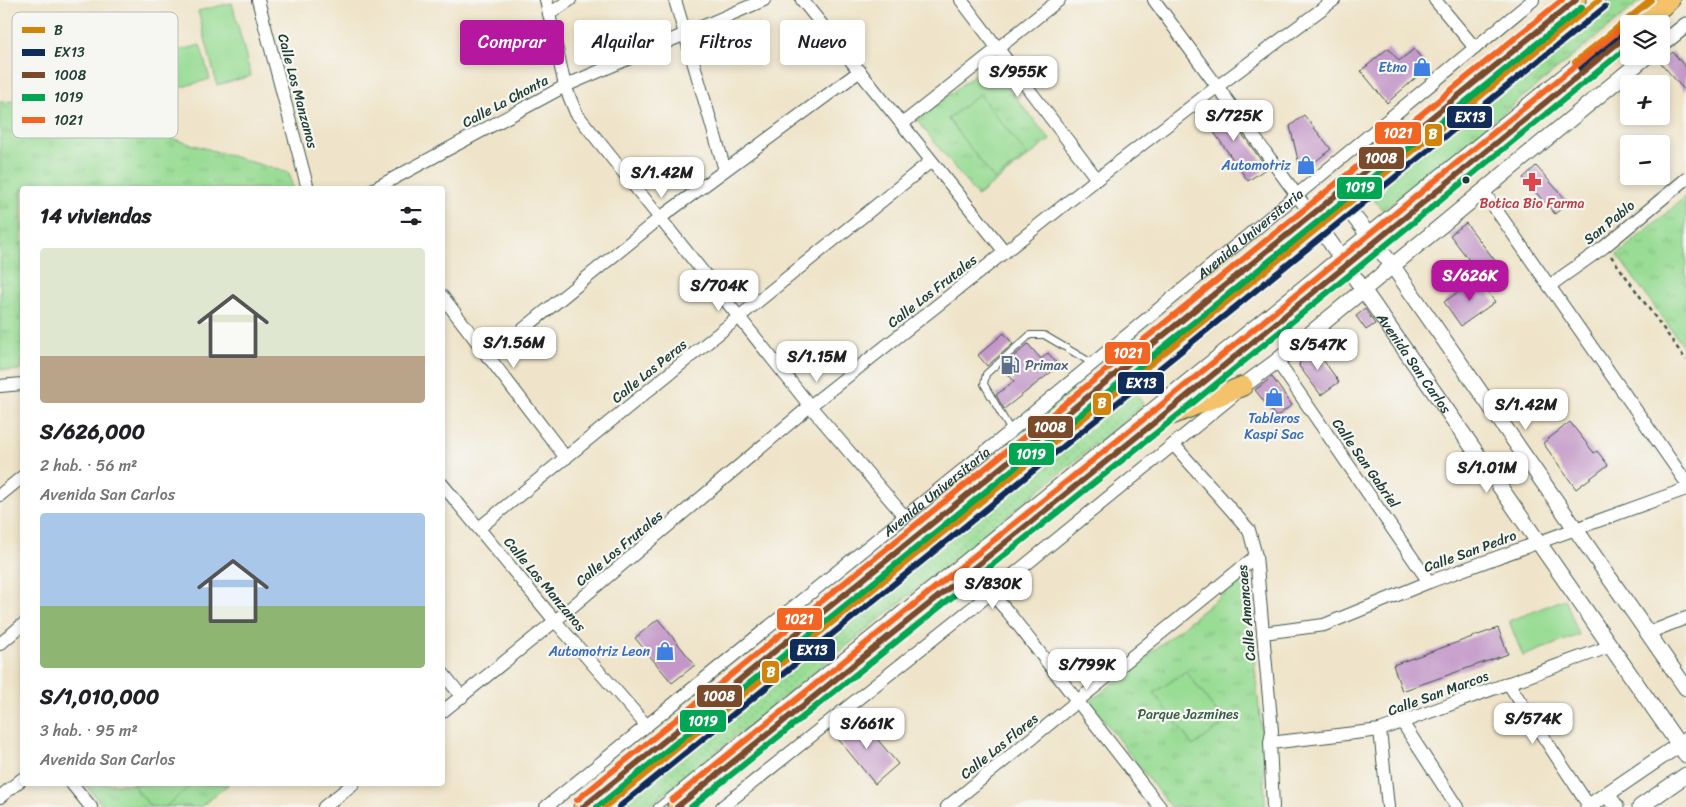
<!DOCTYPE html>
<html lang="es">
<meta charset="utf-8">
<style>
:root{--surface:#fff;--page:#f6f6f6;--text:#202124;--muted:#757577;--accent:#b5179e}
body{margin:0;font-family:Sriracha,sans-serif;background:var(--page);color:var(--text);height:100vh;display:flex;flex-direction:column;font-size:19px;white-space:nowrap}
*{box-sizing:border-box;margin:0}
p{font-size:16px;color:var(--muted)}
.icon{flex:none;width:28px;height:28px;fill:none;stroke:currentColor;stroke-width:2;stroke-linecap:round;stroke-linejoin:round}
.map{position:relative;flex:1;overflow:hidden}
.side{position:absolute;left:20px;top:186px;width:425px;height:600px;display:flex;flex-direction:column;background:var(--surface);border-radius:5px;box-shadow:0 2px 8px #0003}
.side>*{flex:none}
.banner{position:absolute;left:460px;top:20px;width:475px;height:45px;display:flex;gap:10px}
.tools{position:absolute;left:1620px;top:15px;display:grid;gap:10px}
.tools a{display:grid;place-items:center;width:50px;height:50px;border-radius:5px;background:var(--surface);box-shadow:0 2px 8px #0003;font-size:25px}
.price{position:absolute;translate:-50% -42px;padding:0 11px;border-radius:10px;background:#fff;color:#222;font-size:16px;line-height:32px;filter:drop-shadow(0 1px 2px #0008)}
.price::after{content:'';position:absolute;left:50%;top:30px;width:15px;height:11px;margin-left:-8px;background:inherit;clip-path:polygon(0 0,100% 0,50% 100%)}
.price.current{background:var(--accent);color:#fff}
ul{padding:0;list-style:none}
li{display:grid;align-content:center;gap:10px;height:265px;padding:0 20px}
li span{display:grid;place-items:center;height:155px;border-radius:5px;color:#555}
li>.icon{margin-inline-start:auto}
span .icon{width:90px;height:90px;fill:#fffc;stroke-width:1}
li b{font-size:21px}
h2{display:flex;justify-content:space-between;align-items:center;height:60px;padding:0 20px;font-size:21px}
.pill{padding:0 18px;border-radius:5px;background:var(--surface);box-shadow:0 2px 8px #0003;font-size:18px;line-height:45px}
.pill.current{background:var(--accent);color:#fff}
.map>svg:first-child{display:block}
</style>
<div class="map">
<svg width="1686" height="807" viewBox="0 0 1686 807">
<defs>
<pattern id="grass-dots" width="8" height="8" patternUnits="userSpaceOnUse" patternTransform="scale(1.25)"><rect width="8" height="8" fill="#99dc94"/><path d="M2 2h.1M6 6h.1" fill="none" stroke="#83be80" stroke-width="1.8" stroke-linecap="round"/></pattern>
<pattern id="park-tufts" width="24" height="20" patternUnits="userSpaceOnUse" patternTransform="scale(1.25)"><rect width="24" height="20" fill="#99dc94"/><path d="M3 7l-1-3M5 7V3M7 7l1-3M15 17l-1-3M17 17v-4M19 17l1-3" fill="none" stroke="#83be80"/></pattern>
</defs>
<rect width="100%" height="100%" fill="#f6f6f2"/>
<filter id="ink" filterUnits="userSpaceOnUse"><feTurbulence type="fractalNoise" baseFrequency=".02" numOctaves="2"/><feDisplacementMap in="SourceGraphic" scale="10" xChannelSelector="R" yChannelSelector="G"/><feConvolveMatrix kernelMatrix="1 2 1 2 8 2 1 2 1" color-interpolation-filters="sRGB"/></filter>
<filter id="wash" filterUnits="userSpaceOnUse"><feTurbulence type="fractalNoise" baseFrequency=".0096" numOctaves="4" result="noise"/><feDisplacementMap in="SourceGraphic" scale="20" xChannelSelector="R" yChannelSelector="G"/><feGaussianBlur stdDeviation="1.12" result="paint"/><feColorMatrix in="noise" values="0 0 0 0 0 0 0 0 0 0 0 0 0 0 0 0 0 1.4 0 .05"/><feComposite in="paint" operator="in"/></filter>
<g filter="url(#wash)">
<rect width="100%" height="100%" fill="#efe4c9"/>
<path fill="url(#grass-dots)" stroke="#5c8c64" d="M1132 388 1144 405 648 807H614Z"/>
<path fill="url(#park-tufts)" stroke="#5c8c64" d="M1607 0H1642L1383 211 1369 194Z
M989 63 1050 140 977 196 917 120Z
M38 99 289 173 293 189H22V369L11 371 0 369V102Z
M1686 196V350L1617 255Z
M1245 576 1263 744 1265 807H1170L1090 702Z
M85 784H229L200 807H104Z"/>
<path fill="#99dc94" stroke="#5c8c64" d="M232 3 251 76 217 85 198 11Z
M200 45 210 79 136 100 127 65Z
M979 94 1027 155 995 180 948 119Z
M1066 390 1086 393 1018 450V429Z
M1565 599 1579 635 1523 656 1509 621Z
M1186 671 1225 723 1193 746 1154 693Z
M134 784H193L165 807H151L133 785Z"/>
<g id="blocks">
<path fill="#c398c8" d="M1388 48 1399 61 1414 49 1428 67 1387 103 1361 71Z
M1673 52 1686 68V92L1660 62Z
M1219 103 1267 168 1248 181 1202 115Z
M1304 115 1331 149 1301 173 1290 126Z
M1536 166 1568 202 1555 214 1523 178Z
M1466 223 1500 267 1484 280 1450 235Z
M1478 278 1495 302 1461 326 1444 302Z
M1365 309 1375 324 1366 330 1356 316Z
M1004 333 1013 344 987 366 978 355Z
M1028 344 1041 359 1048 353 1059 366 1004 409 996 395 1014 381 1002 367Z
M1314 347 1339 382 1321 395 1299 366 1301 357Z
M1272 377 1292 405 1276 417 1255 390Z
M1570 422 1594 453 1597 451 1608 465 1576 489 1543 443Z
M658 619 695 665 672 683 635 638Z
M1498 628 1508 654 1402 691 1393 665Z
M858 716 898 764 875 784 835 735Z"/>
</g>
</g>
<g filter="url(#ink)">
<use href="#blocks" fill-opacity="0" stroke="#3e564a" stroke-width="1"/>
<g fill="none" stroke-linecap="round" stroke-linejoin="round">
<g stroke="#3e564a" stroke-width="8">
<path id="service" d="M1011 431 984 384 986 374 1030 335H1044L1092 363
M605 807 1599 0
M657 807 1651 0"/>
</g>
<g stroke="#3e564a" stroke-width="14">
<g id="minor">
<path d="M258 0 308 189"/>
<path d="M546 0 565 86 576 113 810 406 905 517"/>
<path d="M675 0 725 170"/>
<path d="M802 0 1005 252"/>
<path d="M961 0 1097 179"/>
<path d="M1154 0 1312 216"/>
<path d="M1435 0 1475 48"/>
<path d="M549 14 570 0"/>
<path d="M902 124 1059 0"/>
<path d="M374 189 565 86 764 0"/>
<path d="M1483 191 1686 482"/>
<path d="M1549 286 1604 247 1686 179"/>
<path d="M442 296 566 458"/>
<path d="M488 358 660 218 860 71"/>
<path d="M1277 361 1429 582"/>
<path d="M0 386 22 384"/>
<path d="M1174 445 1249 530 1256 556 1272 731 1270 743 1273 807"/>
<path d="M442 484 555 621 646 725"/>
<path d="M0 495 22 477"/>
<path d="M479 528 931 161"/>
<path d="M991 593 1008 612 1160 807"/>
<path d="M1263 633 1324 625 1429 582 1686 489"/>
<path d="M1648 633 1686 618"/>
<path d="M0 644 22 625"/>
<path d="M442 672 462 697"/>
<path d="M1508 683 1589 806"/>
<path d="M442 712 555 621 810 406 1097 179 1218 86 1334 0"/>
<path d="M1402 722 1457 807"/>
<path d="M1380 730 1388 807"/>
<path d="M1270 743 1380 730 1611 646"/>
<path d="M72 784 91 807"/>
<path d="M0 797 22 779"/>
<path d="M324 807 353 784"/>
<path id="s1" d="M546 807 1011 431 1533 0"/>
<path d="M722 807 991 593 1234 395"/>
<path d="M947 807 1256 556"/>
</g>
</g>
<g stroke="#3e564a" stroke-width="17">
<g id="tertiary">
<path d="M1661 45 1686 25"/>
<path d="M1337 195 1392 265 1686 688"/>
<path id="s2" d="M1312 216 1686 755"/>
<path d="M1243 386 1277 361 1647 56"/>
<path d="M1607 794 1616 807"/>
<path d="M1588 807 1686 740"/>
<path d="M1640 807 1686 775"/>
</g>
</g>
<g stroke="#3e564a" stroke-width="21">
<path id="primary" d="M1641 24 1670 0
M1172 415 1243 386
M583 807 1576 0
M677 807 1155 422 1629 34"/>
</g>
<path stroke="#3e564a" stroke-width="2.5" stroke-dasharray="4 4" stroke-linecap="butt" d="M1611 256 1686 360"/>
<use href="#service" stroke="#fff" stroke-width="6"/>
<use href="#minor" stroke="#fff" stroke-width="12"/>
<use href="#tertiary" stroke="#fff" stroke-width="15"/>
<use href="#primary" stroke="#f3c26a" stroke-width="19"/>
<g stroke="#f6f6f2" stroke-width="10">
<path id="bus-1" d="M1575 62 1651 0
M605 807 1599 0"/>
</g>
<g stroke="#f6f6f2" stroke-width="10">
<path id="bus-2" d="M1581 69 1629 29
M619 807 1605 7"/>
</g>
<g stroke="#f6f6f2" stroke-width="10">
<path id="bus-3" d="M583 807 1576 0
M677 807 1155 422 1629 34"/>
</g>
<g stroke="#f6f6f2" stroke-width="10">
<path id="bus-4" d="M597 807 1582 7
M691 807 1161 429 1629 46"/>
</g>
<g stroke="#f6f6f2" stroke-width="10">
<path id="bus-5" d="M577 800 1562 0
M672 800 1149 415 1623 27"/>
</g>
<use href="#bus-1" stroke="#d2830a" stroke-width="6"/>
<use href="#bus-2" stroke="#102c58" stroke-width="6"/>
<use href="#bus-3" stroke="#7a4b2a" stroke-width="6"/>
<use href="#bus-4" stroke="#00a651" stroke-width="6"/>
<use href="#bus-5" stroke="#f26522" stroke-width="6"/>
</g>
</g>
<defs>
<g id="shop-bare" transform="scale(1.5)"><path d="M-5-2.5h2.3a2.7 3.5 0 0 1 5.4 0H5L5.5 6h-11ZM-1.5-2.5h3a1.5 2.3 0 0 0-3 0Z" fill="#3f7fe0" stroke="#f6f6f2" stroke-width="2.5" paint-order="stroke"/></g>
<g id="pharmacy-bare" transform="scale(1.5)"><path d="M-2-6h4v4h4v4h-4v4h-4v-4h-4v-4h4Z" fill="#e0444e" stroke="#f6f6f2" stroke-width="2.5" paint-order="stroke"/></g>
<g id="fuel-bare" transform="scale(1.5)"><path d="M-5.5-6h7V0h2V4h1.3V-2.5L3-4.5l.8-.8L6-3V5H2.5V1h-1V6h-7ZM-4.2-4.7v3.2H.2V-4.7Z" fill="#5c6f8a" stroke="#f6f6f2" stroke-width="2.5" paint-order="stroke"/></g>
</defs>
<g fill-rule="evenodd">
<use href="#shop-bare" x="1422" y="67"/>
<use href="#shop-bare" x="1306" y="165"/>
<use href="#pharmacy-bare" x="1532" y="182"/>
<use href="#fuel-bare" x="1010" y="365"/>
<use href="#shop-bare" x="1274" y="397"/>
<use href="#shop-bare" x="665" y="651"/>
</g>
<circle fill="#1f3d34" stroke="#f6f6f2" stroke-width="2" cx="1466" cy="180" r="4.5"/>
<g text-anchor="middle" stroke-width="4.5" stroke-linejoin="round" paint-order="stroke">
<g font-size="14" fill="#366cbe" stroke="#f6f6f2" text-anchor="end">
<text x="1407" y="72">Etna</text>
<text x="1291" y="170">Automotriz</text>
<text x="1274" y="423" text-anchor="middle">Tableros<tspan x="1274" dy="16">Kaspi Sac</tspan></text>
<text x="650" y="656">Automotriz Leon</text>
</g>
<g font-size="14" fill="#1f3d34" stroke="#f6f6f2">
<text transform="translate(298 91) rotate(75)" y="5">Calle Los Manzanos</text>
<text transform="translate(505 101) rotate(-28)" y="5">Calle La Chonta</text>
<text transform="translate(1609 222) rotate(-39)" y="5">San Pablo</text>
<text dy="5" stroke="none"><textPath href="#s1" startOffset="908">Avenida Universitaria</textPath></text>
<text transform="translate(932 291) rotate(-38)" y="5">Calle Los Frutales</text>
<text dy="5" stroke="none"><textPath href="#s2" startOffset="179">Avenida San Carlos</textPath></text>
<text transform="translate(649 371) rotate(-39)" y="5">Calle Las Peras</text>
<text transform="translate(1366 463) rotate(55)" y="5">Calle San Gabriel</text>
<text dy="5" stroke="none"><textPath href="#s1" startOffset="502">Avenida Universitaria</textPath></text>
<text transform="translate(619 548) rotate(-40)" y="5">Calle Los Frutales</text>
<text transform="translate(1470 551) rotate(-20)" y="5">Calle San Pedro</text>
<text transform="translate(545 584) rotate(50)" y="5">Calle Los Manzanos</text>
<text transform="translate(1246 613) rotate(-95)" y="5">Calle Amancaes</text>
<text transform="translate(1438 693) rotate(-20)" y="5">Calle San Marcos</text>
<text transform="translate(999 746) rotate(-39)" y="5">Calle Las Flores</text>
</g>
<g font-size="14" fill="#be3a42" stroke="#f6f6f2">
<text x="1532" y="208">Botica Bio Farma</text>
</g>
<g font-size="14" fill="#4e5e75" stroke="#f6f6f2" text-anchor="start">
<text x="1025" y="370">Primax</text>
</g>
<g font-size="14" fill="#375d47" stroke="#f6f6f2">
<text x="1188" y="719">Parque Jazmines</text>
</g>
</g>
<rect x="12" y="12" width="166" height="126" rx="8" fill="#f6f6f2" stroke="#b6beb9" stroke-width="1"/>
<rect x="22" y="27" width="23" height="6" fill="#d2830a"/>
<rect x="22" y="49" width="23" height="7" fill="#102c58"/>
<rect x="22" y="72" width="23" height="6" fill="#7a4b2a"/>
<rect x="22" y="94" width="23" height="7" fill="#00a651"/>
<rect x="22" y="117" width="23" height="6" fill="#f26522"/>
<g font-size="14" fill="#1f3d34">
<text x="54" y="35">B</text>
<text x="54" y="57">EX13</text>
<text x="54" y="80">1008</text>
<text x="54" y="102">1019</text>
<text x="54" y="125">1021</text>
</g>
<g stroke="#f6f6f2" stroke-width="2">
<rect x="1446" y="105" width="47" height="24" rx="5" fill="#102c58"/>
<rect x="1374" y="121" width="48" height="24" rx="5" fill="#f26522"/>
<rect x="1424" y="123" width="19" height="24" rx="5" fill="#d2830a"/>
<rect x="1358" y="146" width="47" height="24" rx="5" fill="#7a4b2a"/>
<rect x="1336" y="176" width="47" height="24" rx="5" fill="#00a651"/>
<rect x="1104" y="341" width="47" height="24" rx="5" fill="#f26522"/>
<rect x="1117" y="371" width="48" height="24" rx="5" fill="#102c58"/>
<rect x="1092" y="392" width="20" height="24" rx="5" fill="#d2830a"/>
<rect x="1027" y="415" width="47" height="24" rx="5" fill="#7a4b2a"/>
<rect x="1008" y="442" width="47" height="24" rx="5" fill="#00a651"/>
<rect x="776" y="607" width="47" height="24" rx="5" fill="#f26522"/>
<rect x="789" y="638" width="47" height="24" rx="5" fill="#102c58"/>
<rect x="761" y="660" width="19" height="24" rx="5" fill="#d2830a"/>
<rect x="696" y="684" width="47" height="24" rx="5" fill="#7a4b2a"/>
<rect x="679" y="709" width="48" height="24" rx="5" fill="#00a651"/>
</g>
<g font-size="14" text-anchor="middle" font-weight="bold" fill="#fff">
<text x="1470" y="122">EX13</text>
<text x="1398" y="138">1021</text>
<text x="1433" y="139">B</text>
<text x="1381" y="163">1008</text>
<text x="1360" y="192">1019</text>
<text x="1128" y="358">1021</text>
<text x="1141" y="388">EX13</text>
<text x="1102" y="408">B</text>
<text x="1050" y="432">1008</text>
<text x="1031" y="459">1019</text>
<text x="799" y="624">1021</text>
<text x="812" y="655">EX13</text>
<text x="771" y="677">B</text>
<text x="719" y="701">1008</text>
<text x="703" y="726">1019</text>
</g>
</svg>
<div class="tools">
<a><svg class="icon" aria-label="layers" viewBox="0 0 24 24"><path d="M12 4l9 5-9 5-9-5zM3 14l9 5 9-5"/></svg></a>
<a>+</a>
<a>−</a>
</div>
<b class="price" style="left:1018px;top:98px">S/955K</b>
<b class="price" style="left:1234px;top:142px">S/725K</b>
<b class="price" style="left:662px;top:199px">S/1.42M</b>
<b class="price current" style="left:1470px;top:302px">S/626K</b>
<b class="price" style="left:719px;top:312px">S/704K</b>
<b class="price" style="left:514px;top:369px">S/1.56M</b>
<b class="price" style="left:1318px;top:371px">S/547K</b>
<b class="price" style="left:817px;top:383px">S/1.15M</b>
<b class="price" style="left:1526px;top:431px">S/1.42M</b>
<b class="price" style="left:1487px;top:494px">S/1.01M</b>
<b class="price" style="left:993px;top:610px">S/830K</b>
<b class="price" style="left:1087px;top:691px">S/799K</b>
<b class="price" style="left:1533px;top:745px">S/574K</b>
<b class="price" style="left:867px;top:750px">S/661K</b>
<div class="banner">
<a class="pill current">Comprar</a>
<a class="pill">Alquilar</a>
<a class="pill">Filtros</a>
<a class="pill">Nuevo</a>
</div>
<section class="side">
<h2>14 viviendas<svg class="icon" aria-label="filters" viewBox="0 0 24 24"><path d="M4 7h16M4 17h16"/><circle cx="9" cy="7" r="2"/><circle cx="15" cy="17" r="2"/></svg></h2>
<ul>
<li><span style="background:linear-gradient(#dfe7d0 70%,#b9a48a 0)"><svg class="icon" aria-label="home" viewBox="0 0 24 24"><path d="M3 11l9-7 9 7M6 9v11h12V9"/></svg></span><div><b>S/626,000</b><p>2 hab. · 56 m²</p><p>Avenida San Carlos</p></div></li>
<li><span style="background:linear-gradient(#a9c7e8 60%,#8fb573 0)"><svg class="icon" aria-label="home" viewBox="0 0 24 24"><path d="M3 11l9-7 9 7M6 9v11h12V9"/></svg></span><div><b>S/1,010,000</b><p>3 hab. · 95 m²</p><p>Avenida San Carlos</p></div></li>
</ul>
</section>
</div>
